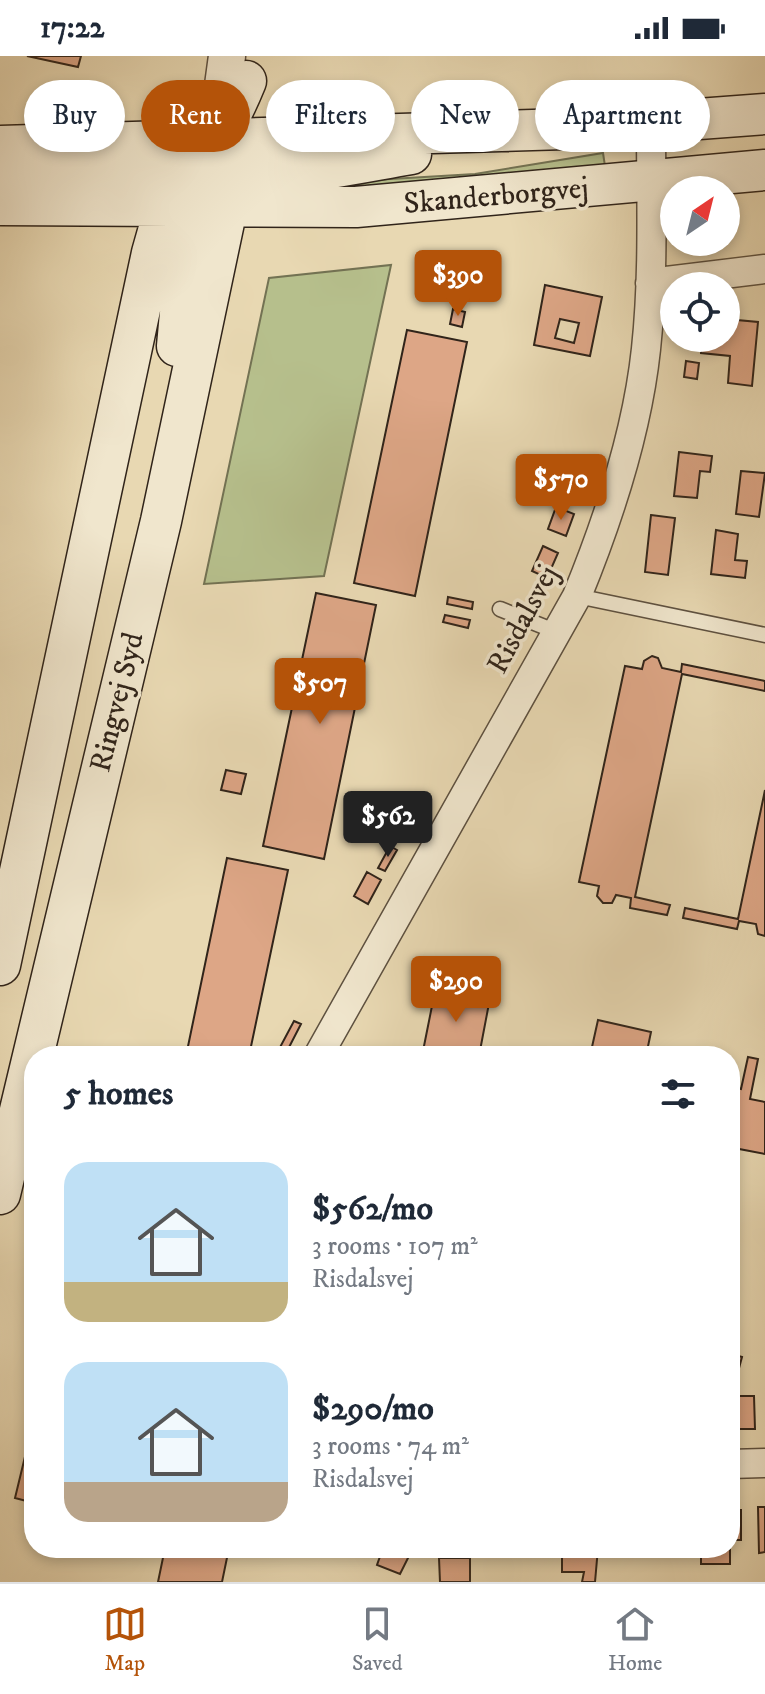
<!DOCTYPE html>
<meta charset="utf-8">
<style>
:root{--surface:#fff;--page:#f6f6f7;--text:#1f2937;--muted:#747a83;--line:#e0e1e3;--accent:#b45309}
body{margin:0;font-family:"IM FELL DW Pica",serif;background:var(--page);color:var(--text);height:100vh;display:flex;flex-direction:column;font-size:30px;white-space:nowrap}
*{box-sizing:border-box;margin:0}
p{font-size:26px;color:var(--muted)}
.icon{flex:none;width:44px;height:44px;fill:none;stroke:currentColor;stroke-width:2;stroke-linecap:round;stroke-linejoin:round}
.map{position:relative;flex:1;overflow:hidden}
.side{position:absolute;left:24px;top:990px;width:716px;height:512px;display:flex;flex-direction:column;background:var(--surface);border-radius:32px;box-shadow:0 4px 12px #0003}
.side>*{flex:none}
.guide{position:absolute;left:24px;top:24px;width:718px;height:72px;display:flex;gap:16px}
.needle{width:52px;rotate:35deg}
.tools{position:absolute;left:660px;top:120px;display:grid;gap:16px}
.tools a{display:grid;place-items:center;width:80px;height:80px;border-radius:50%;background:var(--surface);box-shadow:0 4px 12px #0003;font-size:40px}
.price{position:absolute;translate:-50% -68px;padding:0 18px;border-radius:8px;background:var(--accent);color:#fff;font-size:26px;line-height:52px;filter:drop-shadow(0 2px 4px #0008)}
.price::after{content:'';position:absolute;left:50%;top:48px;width:24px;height:18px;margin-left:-12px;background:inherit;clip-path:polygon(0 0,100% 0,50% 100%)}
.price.active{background:#222;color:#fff}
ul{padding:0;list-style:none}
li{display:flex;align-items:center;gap:24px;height:200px;padding:0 40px}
li span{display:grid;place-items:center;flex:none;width:224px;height:160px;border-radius:24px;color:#555}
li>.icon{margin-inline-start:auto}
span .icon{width:96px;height:96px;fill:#fffc;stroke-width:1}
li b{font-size:34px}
h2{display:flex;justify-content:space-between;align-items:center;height:96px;padding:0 40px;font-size:34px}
.pill{padding:0 28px;border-radius:36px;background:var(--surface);box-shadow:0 4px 12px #0003;font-size:28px;line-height:72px}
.pill.active{background:var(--accent);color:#fff}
.status{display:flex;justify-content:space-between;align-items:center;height:56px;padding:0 40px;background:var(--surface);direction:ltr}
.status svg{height:22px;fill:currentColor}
.menu{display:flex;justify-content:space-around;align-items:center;height:112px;border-top:2px solid var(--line);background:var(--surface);font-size:22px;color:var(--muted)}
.menu a{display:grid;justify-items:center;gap:4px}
.menu .active{color:var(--accent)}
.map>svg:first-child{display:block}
</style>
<div class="status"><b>17:22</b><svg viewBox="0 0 49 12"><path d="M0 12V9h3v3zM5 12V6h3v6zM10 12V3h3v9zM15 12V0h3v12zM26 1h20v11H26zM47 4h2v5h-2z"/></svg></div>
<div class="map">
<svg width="765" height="1526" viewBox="0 0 765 1526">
<rect width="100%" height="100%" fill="#e8d8b2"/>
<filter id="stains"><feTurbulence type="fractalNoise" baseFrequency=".0025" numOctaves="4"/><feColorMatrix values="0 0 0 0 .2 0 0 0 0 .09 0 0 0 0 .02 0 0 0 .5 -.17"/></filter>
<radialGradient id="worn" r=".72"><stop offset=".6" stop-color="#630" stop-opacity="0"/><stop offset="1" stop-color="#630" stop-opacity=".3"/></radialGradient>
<path fill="#b6bf8c" stroke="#737253" stroke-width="2" d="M603 97 605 110 365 134 289 129 475 118Z
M391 209 324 520 204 528 269 222Z"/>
<path fill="#dda686" stroke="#30241a" stroke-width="2" fill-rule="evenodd" d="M27 0H81L78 11Z
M545 229 602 241 590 300 534 289ZM560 263 579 267 574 287 555 282Z
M453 253 465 256 462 271 450 268Z
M726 263 758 266 752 330 728 327 730 300 701 297 702 282H726Z
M407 274 467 286 415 540 354 527Z
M686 305 699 307 697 323 684 321Z
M679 396 712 400 710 416 700 415 697 442 674 440Z
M741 415 765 417 759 461 736 458Z
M556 451 574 458 566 480 548 473Z
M651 459 675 462 668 519 645 516Z
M716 474 738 478 735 504 747 505 745 522 711 518Z
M543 490 558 497 547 522 532 515Z
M316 537 376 549 324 803 263 790Z
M448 541 473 546 472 553 447 548Z
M445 559 470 564 468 572 443 566Z
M652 600 658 602 662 612 681 616 682 608 765 625V635L682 618 635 841 670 849 667 859 630 852 631 842 616 839 612 847H603L597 840 599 830 579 826 625 610 642 613 644 605Z
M226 714 246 718 241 738 221 734Z
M765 734V880L758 878 756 868 739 865 737 873 683 862 685 852 738 863Z
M390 790 397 794 385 815 378 812Z
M227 802 288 814 249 1000H186Z
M367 816 381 824 368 848 354 840Z
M436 930 490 942 479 1000H422Z
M598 964 651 976 646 1000H590Z
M294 965 301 968 285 999 278 995Z
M748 1001 758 1003 750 1043 765 1046V1098L739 1093 730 1138V1031L741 1033Z
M731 1298 742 1301 738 1316 739 1340H754L755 1373H730Z
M30 1380 34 1381V1447L15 1442Z
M758 1451H765V1496L759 1497Z
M730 1454H741V1484H730V1508H701V1492H730Z
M165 1492H229L222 1526H158Z
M383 1492H413L400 1518 377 1509Z
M562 1492H598L595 1526H582L584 1516H562Z
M439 1502H470V1526H440Z"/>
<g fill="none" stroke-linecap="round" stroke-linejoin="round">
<g stroke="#5e5140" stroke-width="17">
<path id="service" d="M577 540 765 579
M500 553 557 576"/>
</g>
<g stroke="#5e5140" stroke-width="31">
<path id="minor" d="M650 227 765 213
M318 1000 577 540C609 462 637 378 646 293 654 218 651 142 651 67
M730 1408 765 1407"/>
</g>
<g stroke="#5e5140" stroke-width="39">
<path id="tertiary" d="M216 81 227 0"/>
</g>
<g stroke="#30241a" stroke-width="43">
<path id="secondary" d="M0 90 565 73 765 58
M12 126C46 122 175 116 196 101 221 83 235 52 246 25
M0 149 356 151 765 114
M165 151C205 115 251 121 300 116 337 112 375 104 411 98
M177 290 183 224 197 151 189 125
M0 909 152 197 165 151
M0 1138 161 465 227 152"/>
</g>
<use href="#service" stroke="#f0e6cd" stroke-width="14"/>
<use href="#minor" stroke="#f0e6cd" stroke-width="28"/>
<use href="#tertiary" stroke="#f0e6cd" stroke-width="36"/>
<use href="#secondary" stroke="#f0e6cd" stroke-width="40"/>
</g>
<g text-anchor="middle" stroke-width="7" stroke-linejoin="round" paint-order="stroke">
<g font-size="30" fill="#30241a" stroke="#f0e6cd">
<text transform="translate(496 139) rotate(-5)" y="10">Skanderborgvej</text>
<text transform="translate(522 563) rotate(-62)" y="10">Risdalsvej</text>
<text transform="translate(116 646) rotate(-76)" y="10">Ringvej Syd</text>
</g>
</g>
<rect width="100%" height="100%" filter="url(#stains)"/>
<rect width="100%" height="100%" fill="url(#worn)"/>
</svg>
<div class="tools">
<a><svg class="needle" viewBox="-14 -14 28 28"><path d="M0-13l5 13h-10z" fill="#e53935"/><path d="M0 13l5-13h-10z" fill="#747a83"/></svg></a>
<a><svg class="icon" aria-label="locate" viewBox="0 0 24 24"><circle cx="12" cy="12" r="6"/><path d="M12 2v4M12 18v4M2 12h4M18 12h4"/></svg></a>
</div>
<b class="price" style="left:458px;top:262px">$390</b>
<b class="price" style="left:561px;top:466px">$570</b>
<b class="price" style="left:320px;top:670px">$507</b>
<b class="price active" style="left:388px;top:803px">$562</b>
<b class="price" style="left:456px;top:968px">$290</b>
<div class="guide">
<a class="pill">Buy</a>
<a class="pill active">Rent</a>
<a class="pill">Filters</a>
<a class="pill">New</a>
<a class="pill">Apartment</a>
</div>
<section class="side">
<h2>5 homes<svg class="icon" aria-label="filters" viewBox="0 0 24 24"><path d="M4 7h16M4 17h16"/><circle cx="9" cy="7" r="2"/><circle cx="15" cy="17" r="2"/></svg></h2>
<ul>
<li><span style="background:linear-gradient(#bfe0f5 75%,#c2b280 0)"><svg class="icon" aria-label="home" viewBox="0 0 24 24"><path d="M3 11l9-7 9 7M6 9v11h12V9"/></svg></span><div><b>$562/mo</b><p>3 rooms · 107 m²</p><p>Risdalsvej</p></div></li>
<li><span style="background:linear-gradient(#bfe0f5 75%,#b9a48a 0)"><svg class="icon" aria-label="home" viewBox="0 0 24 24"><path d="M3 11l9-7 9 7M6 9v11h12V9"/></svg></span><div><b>$290/mo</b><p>3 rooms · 74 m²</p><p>Risdalsvej</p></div></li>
</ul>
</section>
</div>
<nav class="menu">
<a class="active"><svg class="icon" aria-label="map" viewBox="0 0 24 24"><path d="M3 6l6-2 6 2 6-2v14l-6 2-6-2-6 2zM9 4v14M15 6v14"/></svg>Map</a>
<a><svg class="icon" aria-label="saved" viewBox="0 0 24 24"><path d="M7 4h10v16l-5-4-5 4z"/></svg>Saved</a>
<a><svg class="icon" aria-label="home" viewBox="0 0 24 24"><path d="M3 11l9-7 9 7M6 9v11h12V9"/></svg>Home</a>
</nav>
